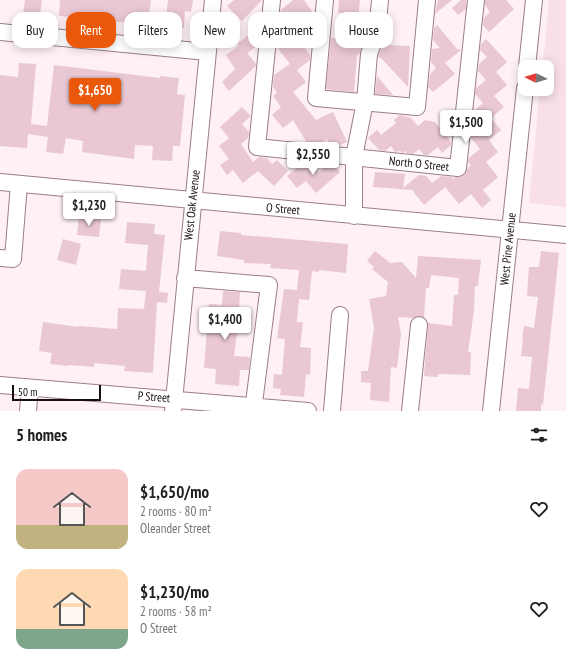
<!DOCTYPE html>
<meta charset="utf-8">
<style>
:root{--surface:#fff;--page:#f2f2f2;--text:#202124;--muted:#757577;--accent:#ea580c}
body{margin:0;font-family:"PT Sans Narrow",sans-serif;background:var(--page);color:var(--text);height:100vh;display:flex;flex-direction:column;font-size:15px;white-space:nowrap}
*{box-sizing:border-box;margin:0}
p{font-size:13px;color:var(--muted)}
.icon{flex:none;width:22px;height:22px;fill:none;stroke:currentColor;stroke-width:2;stroke-linecap:round;stroke-linejoin:round}
.map{position:relative;height:411px;overflow:hidden}
.sheet{display:flex;flex-direction:column;background:var(--surface);flex:1}
.sheet>*{flex:none}
.top-card{position:absolute;left:12px;top:12px;width:542px;height:36px;display:flex;gap:8px}
.needle{width:26px;rotate:275deg}
.fabs{position:absolute;left:518px;top:60px;display:grid;gap:8px}
.fabs a{display:grid;place-items:center;width:36px;height:36px;border-radius:8px;background:var(--surface);box-shadow:0 2px 10px #0003;font-size:20px}
.scale{position:absolute;left:12px;bottom:10px;width:89px;box-sizing:border-box;padding-left:4px;border:2px solid #180d11;border-top:0;font-size:11px;line-height:14px;white-space:nowrap;color:#180d11;-webkit-text-stroke:3px #fff;paint-order:stroke}
.price{position:absolute;translate:-50% -34px;padding:0 9px;border-radius:4px;background:#fff;color:#222;font-size:13px;line-height:26px;filter:drop-shadow(0 1px 2px #0008)}
.price::after{content:'';position:absolute;left:50%;top:24px;width:12px;height:9px;margin-left:-6px;background:inherit;clip-path:polygon(0 0,100% 0,50% 100%)}
.price.selected{background:var(--accent);color:#fff}
ul{padding:0;list-style:none}
li{display:flex;align-items:center;gap:12px;height:100px;padding:0 16px}
li span{display:grid;place-items:center;flex:none;width:112px;height:80px;border-radius:12px;color:#555}
li>.icon{margin-inline-start:auto}
span .icon{width:48px;height:48px;fill:#fffc;stroke-width:1}
li b{font-size:17px}
h2{display:flex;justify-content:space-between;align-items:center;height:48px;padding:0 16px;font-size:17px}
.tag{padding:0 14px;border-radius:12px;background:var(--surface);box-shadow:0 2px 10px #0003;font-size:14px;line-height:36px}
.tag.selected{background:var(--accent);color:#fff}
.map>svg:first-child{display:block}
</style>
<div class="map">
<svg width="566" height="411" viewBox="0 0 566 411">
<rect width="100%" height="100%" fill="#fef0f4"/>
<path fill="#f9dfe8" d="M549 0H566V207L529 203 540 89H547V67H543Z"/>
<path fill="#e9c7d3" d="M25 0H42L40 15 23 14Z
M60 0H151L147 27 129 24 130 23 59 16Z
M168 0H193L191 12 185 11 184 28 165 26Z
M234 0H262L242 21 227 6Z
M293 0H304L314 14V16L301 26 311 38 303 45 310 55V60L297 70 306 82 293 92 316 120 333 112 347 142 338 146 330 145 327 139 320 144 307 143 293 120 283 128 272 115 281 107 273 96 277 93 273 87 274 75 290 64 277 47 281 10Z
M339 0H360L358 19 367 20 365 38 359 55H357L354 92 326 89 331 38 343 39 347 13H338Z
M438 0H452L435 14Z
M461 0H466V9L458 15 452 8Z
M485 0H506L514 9 489 32 483 25 484 18 490 12 485 5Z
M437 25 457 49 461 50 445 63 455 74 433 92 428 87 430 74 436 68 431 62 432 49 440 48 433 40 434 28Z
M260 26 258 45 247 53 256 64V66L229 91 222 82 235 69 226 55 239 46 237 44Z
M486 39 507 62 496 72 507 85 494 96 504 107 491 118 501 130 489 140 498 152 486 162 498 177 483 190 491 200 482 208 471 194 459 204 445 187 424 205 412 190 373 187 375 172 405 174 403 188 419 175 426 176 432 183 441 176 452 177 453 179 455 177H461L465 174 468 168 471 165 468 162 469 158 480 149 471 138 472 130 479 124 473 116 474 111 483 103 475 94 476 88 486 80 478 71 479 64 487 57 480 50 481 44Z
M383 45 410 46 408 87 381 58 378 57Z
M19 63 36 64 31 124 47 126 54 65 160 78V76L179 78 177 94 185 95 180 146H173L172 161 152 160 153 146 135 145 134 159 82 152 83 141 66 138 63 154 46 152 48 137 28 134 27 148 0 146V75L18 77Z
M377 76 393 95 375 94Z
M242 107 251 116 242 124 249 132 248 138 241 144 253 162 259 157 267 158 272 164 277 160 288 171 274 186 258 171 243 183 233 170 227 175 220 165 229 159 219 146 229 138 220 127Z
M400 115 411 118 418 126 425 120 435 122 451 142V145L442 153 438 147 428 155H424L419 149 413 154 407 153 405 151 403 153 400 151 395 152 391 146 385 151 379 150 368 138 377 130 381 135 396 123 394 120Z
M305 162H311L319 172 328 164 334 165 340 172 316 193 306 181 297 188 287 176Z
M79 216 101 219 99 237 77 235Z
M127 222 155 224 154 234 165 235 159 292 168 293 167 303 157 302 153 373 124 371 125 366 94 363V367L69 365 68 366 50 364 52 353 39 351 43 322 79 327V326L117 329 118 308 144 309 146 291 119 289 121 269 146 271 148 245 125 243Z
M220 231 241 233V235L348 244 346 273 319 270V272L312 271 309 300 299 299 297 322H303L300 347 311 348 310 375 306 374 304 397 280 395 281 389 273 388 274 374 282 375 285 339 277 338 284 289 297 290 299 270 270 268 271 264 244 263V260L217 256Z
M63 239 81 244 76 265 57 260Z
M375 251 390 263 402 262 416 278 418 256 481 260 478 286H475L474 311 468 352H471L470 375 438 374V377L424 376 428 323 452 326 454 295H458L459 278 431 275 429 288H426L424 317 420 316 413 318 398 317 401 334 397 368 391 367 389 402 370 400 371 383 361 382V371H368L374 328 369 299 386 296 388 282 372 269 374 267 367 261Z
M541 251 559 253 543 405 541 404V411H516L518 388 529 389 532 357 521 356 523 339H522L524 326 534 328 538 297 527 296 528 280 529 267H539Z
M223 291 240 292 238 325 234 356 250 357 249 370H240L239 386 215 384 216 369 204 368 209 304 222 305Z"/>
<g fill="none" stroke-linecap="round" stroke-linejoin="round">
<g stroke="#9d7d88" stroke-width="18">
<path id="minor" d="M272 0 257 147 458 168 476 0
M325 0 316 98 417 107 427 0
M0 32 207 52
M527 67 534 0
M0 182 566 235
M354 216V157L365 102 369 54 377 33 380 0
M0 258 13 259 19 184
M185 278 269 285 253 411
M0 385 308 411
M28 411 30 388
M173 411 213 0
M332 411 340 315
M410 411 419 325
M491 411 525 88"/>
</g>
<use href="#minor" stroke="#fff" stroke-width="16"/>
</g>
<g text-anchor="middle" stroke-width="4" stroke-linejoin="round" paint-order="stroke">
<g font-size="12" fill="#180d11" stroke="#fff">
<text transform="translate(419 164) rotate(6)" y="4">North O Street</text>
<text transform="translate(192 205) rotate(-84)" y="4">West Oak Avenue</text>
<text transform="translate(283 209) rotate(5)" y="4">O Street</text>
<text transform="translate(508 249) rotate(-84)" y="4">West Pine Avenue</text>
<text transform="translate(154 397) rotate(4)" y="4">P Street</text>
</g>
</g>
</svg>
<div class="fabs">
<a><svg class="needle" viewBox="-14 -14 28 28"><path d="M0-13l5 13h-10z" fill="#e53935"/><path d="M0 13l5-13h-10z" fill="#757577"/></svg></a>
</div>
<div class="scale">50 m</div>
<b class="price selected" style="left:95px;top:112px">$1,650</b>
<b class="price" style="left:466px;top:144px">$1,500</b>
<b class="price" style="left:313px;top:176px">$2,550</b>
<b class="price" style="left:89px;top:227px">$1,230</b>
<b class="price" style="left:225px;top:341px">$1,400</b>
<div class="top-card">
<a class="tag">Buy</a>
<a class="tag selected">Rent</a>
<a class="tag">Filters</a>
<a class="tag">New</a>
<a class="tag">Apartment</a>
<a class="tag">House</a>
</div>
</div>
<section class="sheet">
<h2>5 homes<svg class="icon" aria-label="filters" viewBox="0 0 24 24"><path d="M4 7h16M4 17h16"/><circle cx="9" cy="7" r="2"/><circle cx="15" cy="17" r="2"/></svg></h2>
<ul>
<li><span style="background:linear-gradient(#f6c9c9 70%,#c2b280 0)"><svg class="icon" aria-label="home" viewBox="0 0 24 24"><path d="M3 11l9-7 9 7M6 9v11h12V9"/></svg></span><div><b>$1,650/mo</b><p>2 rooms · 80 m²</p><p>Oleander Street</p></div><svg class="icon" aria-label="heart" viewBox="0 0 24 24"><path d="M12 20l-8-8c-3-5 5-10 8-4 3-6 11-1 8 4z"/></svg></li>
<li><span style="background:linear-gradient(#ffd9b3 75%,#7fa58c 0)"><svg class="icon" aria-label="home" viewBox="0 0 24 24"><path d="M3 11l9-7 9 7M6 9v11h12V9"/></svg></span><div><b>$1,230/mo</b><p>2 rooms · 58 m²</p><p>O Street</p></div><svg class="icon" aria-label="heart" viewBox="0 0 24 24"><path d="M12 20l-8-8c-3-5 5-10 8-4 3-6 11-1 8 4z"/></svg></li>
</ul>
</section>
